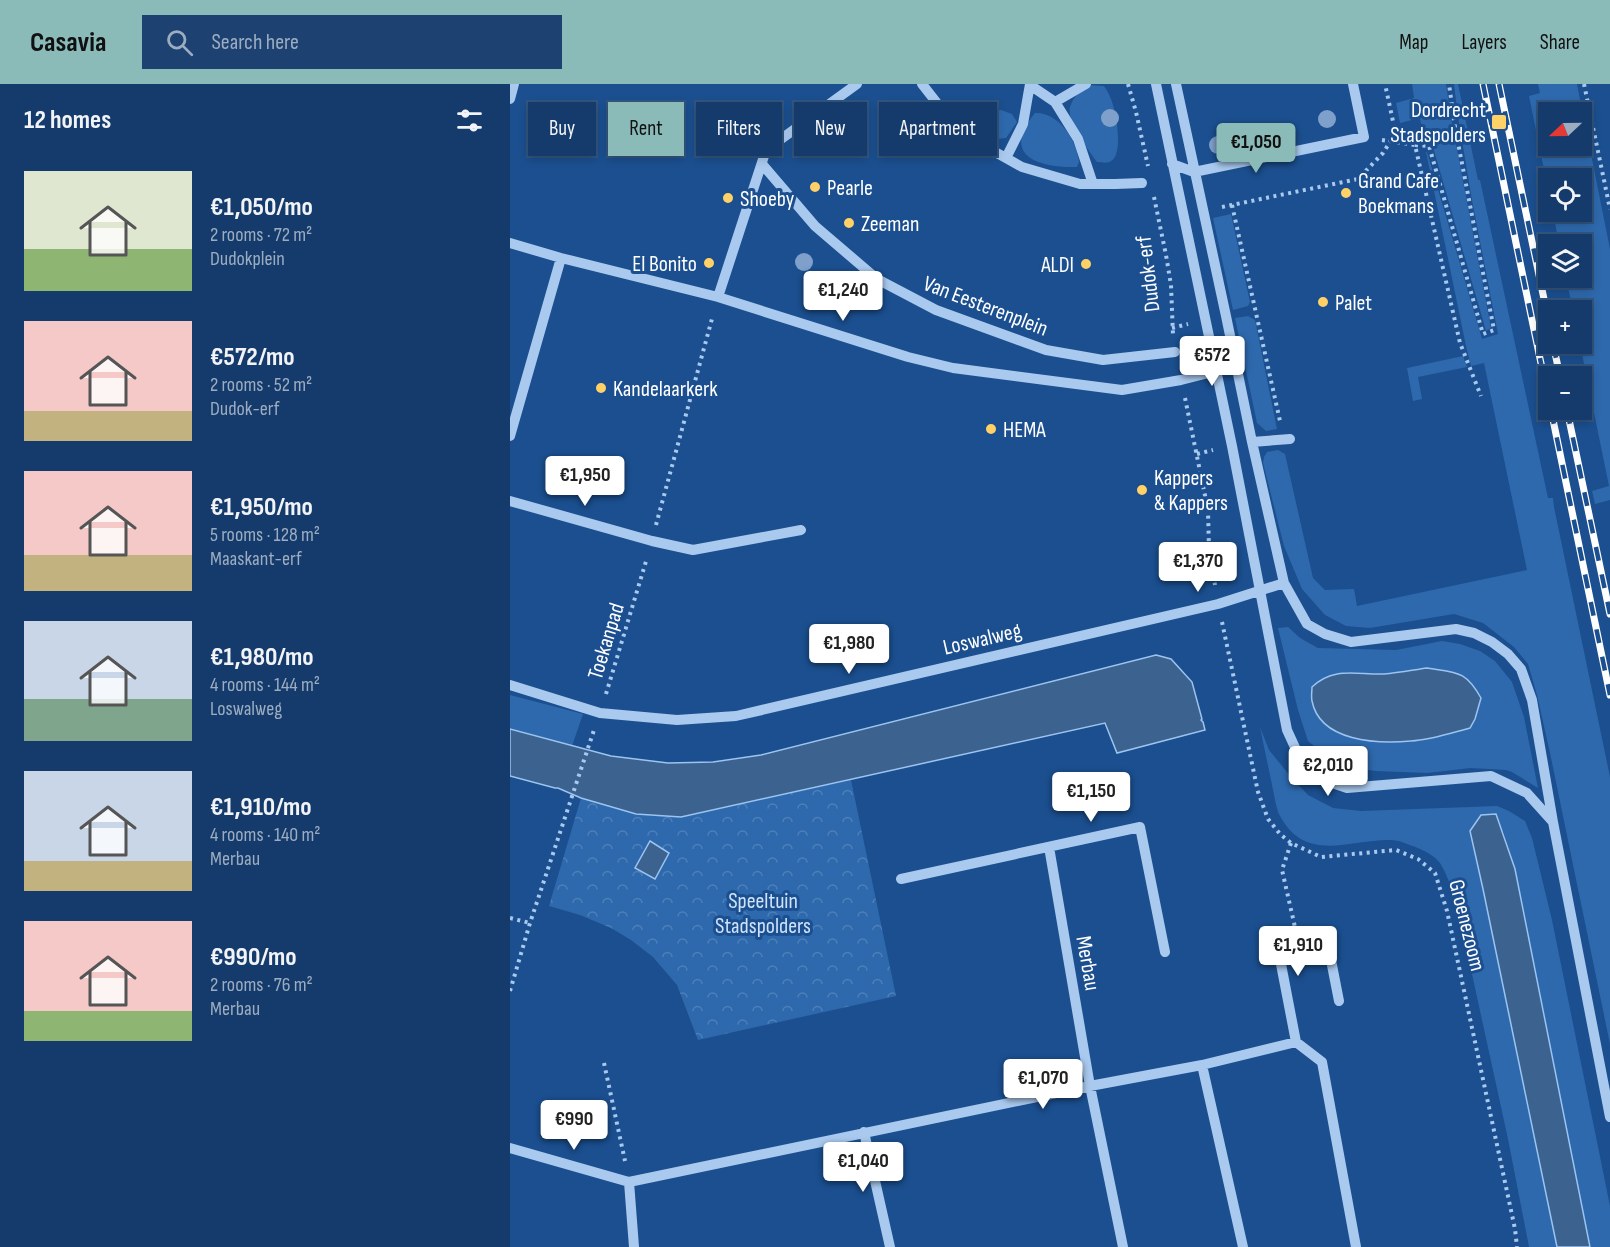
<!DOCTYPE html>
<meta charset="utf-8">
<style>
:root{--surface:#143b6b;--page:#1d4271;--text:#f1f3f6;--muted:#9dadc1;--line:#33557e;--accent:#8bbbb9}
body{margin:0;font-family:"Sofia Sans Condensed",sans-serif;background:var(--page);color:var(--text);height:100vh;display:flex;flex-direction:column;font-size:22px;white-space:nowrap}
*{box-sizing:border-box;margin:0}
p{font-size:20px;color:var(--muted)}
.icon{flex:none;width:33px;height:33px;fill:none;stroke:currentColor;stroke-width:2;stroke-linecap:round;stroke-linejoin:round}
.map{position:relative;flex:1;overflow:hidden}
.side{display:flex;flex-direction:column;background:var(--surface);width:510px}
.side>*{flex:none}
.banner{position:absolute;left:18px;top:18px;width:570px;height:54px;display:flex;gap:12px}
.needle{width:39px;rotate:248deg}
.controls{position:absolute;left:1028px;top:18px;display:grid;gap:12px}
.controls a{display:grid;place-items:center;width:54px;height:54px;border-radius:0px;background:var(--surface);box-shadow:0 3px 9px #0003,0 0 0 2px var(--line);font-size:30px}
.price{position:absolute;translate:-50% -51px;padding:0 14px;border-radius:6px;background:#fff;color:#222;font-size:20px;line-height:39px;filter:drop-shadow(0 2px 3px #0008)}
.price::after{content:'';position:absolute;left:50%;top:36px;width:18px;height:14px;margin-left:-9px;background:inherit;clip-path:polygon(0 0,100% 0,50% 100%)}
.price.selected{background:var(--accent);color:#111}
ul{padding:0;list-style:none}
li{display:flex;align-items:center;gap:18px;height:150px;padding:0 24px}
li span{display:grid;place-items:center;flex:none;width:168px;height:120px;border-radius:0px;color:#555}
li>.icon{margin-inline-start:auto}
span .icon{width:72px;height:72px;fill:#fffc;stroke-width:1}
li b{font-size:26px}
h2{display:flex;justify-content:space-between;align-items:center;height:72px;padding:0 24px;font-size:26px}
.pill{padding:0 21px;border-radius:0px;background:var(--surface);box-shadow:0 3px 9px #0003,0 0 0 2px var(--line);font-size:21px;line-height:54px}
.pill.selected{background:var(--accent);color:#111}
header{display:flex;align-items:center;gap:36px;box-sizing:border-box;height:84px;padding:0 30px;background:var(--accent);color:#111}
header strong{font-size:28px}
nav{display:flex;gap:33px;margin-inline-start:auto;font-size:21px}
.search{width:420px;height:54px;background:var(--page);display:flex;align-items:center;gap:15px;box-sizing:border-box;padding:0 21px;border-radius:0px;color:var(--muted);font-size:22px}
main{display:flex;flex:1;min-height:0}
.map>svg:first-child{display:block}
</style>
<header>
<strong>Casavia</strong>
<div class="search"><svg class="icon" aria-label="search" viewBox="0 0 24 24"><circle cx="10" cy="10" r="6"/><path d="M15 15l6 6"/></svg>Search here</div>
<nav><a>Map</a><a>Layers</a><a>Share</a></nav>
</header>
<main>
<section class="side">
<h2>12 homes<svg class="icon" aria-label="filters" viewBox="0 0 24 24"><path d="M4 7h16M4 17h16"/><circle cx="9" cy="7" r="2"/><circle cx="15" cy="17" r="2"/></svg></h2>
<ul>
<li><span style="background:linear-gradient(#dfe7d0 65%,#8fb573 0)"><svg class="icon" aria-label="home" viewBox="0 0 24 24"><path d="M3 11l9-7 9 7M6 9v11h12V9"/></svg></span><div><b>€1,050/mo</b><p>2 rooms · 72 m²</p><p>Dudokplein</p></div></li>
<li><span style="background:linear-gradient(#f6c9c9 75%,#c2b280 0)"><svg class="icon" aria-label="home" viewBox="0 0 24 24"><path d="M3 11l9-7 9 7M6 9v11h12V9"/></svg></span><div><b>€572/mo</b><p>2 rooms · 52 m²</p><p>Dudok-erf</p></div></li>
<li><span style="background:linear-gradient(#f6c9c9 70%,#c2b280 0)"><svg class="icon" aria-label="home" viewBox="0 0 24 24"><path d="M3 11l9-7 9 7M6 9v11h12V9"/></svg></span><div><b>€1,950/mo</b><p>5 rooms · 128 m²</p><p>Maaskant-erf</p></div></li>
<li><span style="background:linear-gradient(#c9d6e8 65%,#7fa58c 0)"><svg class="icon" aria-label="home" viewBox="0 0 24 24"><path d="M3 11l9-7 9 7M6 9v11h12V9"/></svg></span><div><b>€1,980/mo</b><p>4 rooms · 144 m²</p><p>Loswalweg</p></div></li>
<li><span style="background:linear-gradient(#c9d6e8 75%,#c2b280 0)"><svg class="icon" aria-label="home" viewBox="0 0 24 24"><path d="M3 11l9-7 9 7M6 9v11h12V9"/></svg></span><div><b>€1,910/mo</b><p>4 rooms · 140 m²</p><p>Merbau</p></div></li>
<li><span style="background:linear-gradient(#f6c9c9 75%,#8fb573 0)"><svg class="icon" aria-label="home" viewBox="0 0 24 24"><path d="M3 11l9-7 9 7M6 9v11h12V9"/></svg></span><div><b>€990/mo</b><p>2 rooms · 76 m²</p><p>Merbau</p></div></li>
</ul>
</section>
<div class="map">
<svg width="1100" height="1163" viewBox="0 0 1100 1163">
<defs>
<pattern id="park-crowns" width="20" height="18" patternUnits="userSpaceOnUse" patternTransform="scale(1.5)"><rect width="20" height="18" fill="#2e69ad"/><path d="M2 6a3 3 0 1 1 6 0M12 15a3 3 0 1 1 6 0" fill="none" stroke="#4d80b9"/></pattern>
</defs>
<rect width="100%" height="100%" fill="#1b4f8f"/>
<path fill="#2e69ad" fill-rule="evenodd" d="M902 0H936L941 34 981 244 976 247 921 56 914 57 910 34 890 39 886 19 904 14Z
M944 0H948L968 96H970L1038 414H1043L1044 423 1100 693V960L1040 669 1027 611 1018 580 1004 563 973 539 944 530 860 544 836 542 815 531 792 505 774 462 753 379 754 373 757 368 768 366 775 370 803 494 815 506 844 505 847 522 1017 486 974 279 961 282 956 262 916 68H917L972 255 988 250 962 116 948 33Z
M1028 0H1067L1100 165V416L1085 420 1082 407 1099 402 1070 260H1071V226H1063L1056 194H1071V160H1049L1043 128H1071V94H1038V105L1019 12 1030 9ZM1038 28H1071V62H1038Z
M579 1 594 2C597 6 599 10 601 15 606 27 614 70 601 77 597 80 592 78 587 78 579 67 556 36 560 23 563 13 571 6 579 1Z
M491 26 502 30 507 38 496 54C480 57 471 52 467 36L478 28Z
M525 29C549 28 567 57 569 78L567 83C528 84 490 72 525 29Z
M721 130 740 218 738 222 723 226 703 134Z
M738 232 745 236 767 345 756 347 747 339 725 234Z
M953 272 957 283 908 293 912 315 903 317 897 284Z
M778 543 790 554 808 564 886 566 932 557 950 560 970 567 985 577 1002 598 1014 633 1028 704 1002 688 996 686 961 684 917 689 866 687 835 683 815 671 798 657 788 626 768 544ZM917 584 802 603 836 588 875 590Z
M0 611 73 630 62 662 0 645Z
M750 643 759 666 781 693 798 711 823 724 851 727 987 722 999 727 1015 737 1022 754 1042 836 1100 1122V1163H1080L1005 785 993 747H960L973 805 1047 1163H1019L998 1055 948 826C943 811 939 793 930 779 924 771 913 766 903 762 896 760 889 756 881 756 840 755 796 780 770 732 766 725 765 714 763 706 759 685 754 664 750 643Z"/>
<path fill="url(#park-crowns)" d="M341 696 386 912 188 956 167 901 143 873 121 856 101 844 70 831 39 822 71 714 126 730 171 733Z"/>
<path fill="#3c6290" stroke="#9cc4f0" stroke-width="1.5" d="M646 571 661 575 682 598 692 635 691 636 693 638 695 646 607 669 595 639 171 733 126 730 71 714 48 704H45L0 692V645L101 672 158 679 203 678 251 671Z
M917 584C947 589 955 586 971 614L965 635 960 644C941 649 921 656 901 657 868 660 810 658 802 617 801 613 802 607 802 603 824 582 847 591 874 590 888 589 903 586 917 584Z
M986 730 1005 785 1080 1163H1047L973 805 960 747 971 731Z
M140 757 159 769 145 795 125 784Z"/>
<g fill="none" stroke-linecap="round" stroke-linejoin="round">
<path stroke="#a9c9ee" stroke-width="4" stroke-dasharray="3 4.5" stroke-linecap="butt" d="M618 0 626 28 638 82
M1074 0 1100 125
M872 56 905 61 950 259 971 312
M905 61 919 62 973 250 984 246 945 43 939 0
M644 113 656 171 661 201 663 251
M722 121 770 337
M712 123 848 95 873 69 880 58 884 42 875 0
M662 244 678 240
M675 314 698 426 699 466 705 501
M687 370 703 366
M146 441 203 231
M712 538 748 708 758 735 770 750 781 759 811 773 886 766 908 775 925 789 937 827 1005 1145 1007 1163
M96 610 137 474
M781 759 772 786 787 852
M0 834 20 839
M0 907 20 839 84 646
M94 979 115 1077"/>
<path stroke="#a9c9ee" stroke-width="10" d="M412 0 430 23 478 64 512 83 570 100H605L632 99
M646 0 722 362 777 646 788 670 807 694 837 704 981 692 1017 709 1043 738
M666 0 716 232 742 358 774 499 797 540 815 550 841 558 946 545 964 549 982 558 998 570 1011 585 1022 616 1043 738 1100 1033
M520 1 545 18 568 55 583 100
M0 15 4 0
M545 18 576 0
M496 74 513 40 520 0
M252 80 305 142 367 195 426 226 536 266 593 276 665 268
M662 80 684 88 854 53 843 0
M0 159 51 174 208 213 398 273 443 284 612 306 671 296 726 282
M208 213 256 66 347 0
M0 352 51 174
M742 358 780 355
M0 417 142 457 183 466 291 446
M0 601 90 629 167 636 226 632 708 520 774 499
M539 763 580 1002 613 1163
M391 795 630 743 655 868
M786 958 770 875 791 871H820L829 917
M692 981 733 1163
M354 1048 380 1163
M0 1064 119 1098
M124 1163 119 1098 580 1002 692 981 786 958 812 978 846 1163"/>
<g stroke="#fff" stroke-width="7">
<path id="rail" d="M973 0 1038 313
M989 0 1038 234
M1043 260 1050 292
M1041 326 1100 611
M1057 326 1100 530"/>
</g>
<use href="#rail" stroke="#1b4f8f" stroke-width="4.5" stroke-dasharray="14" stroke-linecap="butt"/>
</g>
<g fill="#7ea0ca">
<circle cx="600" cy="34" r="9"/>
<circle cx="817" cy="35" r="9"/>
<circle cx="765" cy="49" r="9"/>
<circle cx="708" cy="61" r="9"/>
<circle cx="294" cy="178" r="9"/>
</g>
<g fill="#ffd166" stroke="#1b4f8f" stroke-width="2">
<rect x="981" y="30" width="16" height="16" rx="3"/>
<circle cx="305" cy="103" r="6"/>
<circle cx="836" cy="109" r="6"/>
<circle cx="218" cy="114" r="6"/>
<circle cx="339" cy="139" r="6"/>
<circle cx="199" cy="179" r="6"/>
<circle cx="576" cy="180" r="6"/>
<circle cx="813" cy="218" r="6"/>
<circle cx="91" cy="304" r="6"/>
<circle cx="481" cy="345" r="6"/>
<circle cx="632" cy="406" r="6"/>
</g>
<g text-anchor="middle" stroke-width="6" stroke-linejoin="round" paint-order="stroke">
<g font-size="22" fill="#fff" stroke="#1b4f8f" text-anchor="start">
<text x="976" y="33" text-anchor="end">Dordrecht<tspan x="976" dy="25">Stadspolders</tspan></text>
<text x="848" y="104">Grand Cafe<tspan x="848" dy="25">Boekmans</tspan></text>
<text x="317" y="111">Pearle</text>
<text x="230" y="122">Shoeby</text>
<text x="351" y="147">Zeeman</text>
<text x="187" y="187" text-anchor="end">El Bonito</text>
<text x="564" y="188" text-anchor="end">ALDI</text>
<text x="825" y="226">Palet</text>
<text x="103" y="312">Kandelaarkerk</text>
<text x="493" y="353">HEMA</text>
<text x="644" y="401">Kappers<tspan x="644" dy="25">&amp; Kappers</tspan></text>
</g>
<g font-size="22" fill="#fff" stroke="#1b4f8f">
<text transform="translate(637 190) rotate(-97)" y="8">Dudok-erf</text>
<text transform="translate(476 221) rotate(21)" y="8">Van Eesterenplein</text>
<text transform="translate(472 554) rotate(-13)" y="8">Loswalweg</text>
<text transform="translate(95 557) rotate(-73)" y="8">Toekanpad</text>
<text transform="translate(958 841) rotate(76)" y="8">Groenezoom</text>
<text transform="translate(579 879) rotate(80)" y="8">Merbau</text>
</g>
<g font-size="22" fill="#cfe3fa" stroke="#1b4f8f">
<text x="253" y="824">Speeltuin<tspan x="253" dy="25">Stadspolders</tspan></text>
</g>
</g>
</svg>
<div class="controls">
<a><svg class="needle" viewBox="-14 -14 28 28"><path d="M0-13l5 13h-10z" fill="#e53935"/><path d="M0 13l5-13h-10z" fill="#9dadc1"/></svg></a>
<a><svg class="icon" aria-label="locate" viewBox="0 0 24 24"><circle cx="12" cy="12" r="6"/><path d="M12 2v4M12 18v4M2 12h4M18 12h4"/></svg></a>
<a><svg class="icon" aria-label="layers" viewBox="0 0 24 24"><path d="M12 4l9 5-9 5-9-5zM3 14l9 5 9-5"/></svg></a>
<a>+</a>
<a>−</a>
</div>
<b class="price selected" style="left:746px;top:90px">€1,050</b>
<b class="price" style="left:333px;top:238px">€1,240</b>
<b class="price" style="left:702px;top:303px">€572</b>
<b class="price" style="left:75px;top:423px">€1,950</b>
<b class="price" style="left:688px;top:509px">€1,370</b>
<b class="price" style="left:339px;top:591px">€1,980</b>
<b class="price" style="left:818px;top:713px">€2,010</b>
<b class="price" style="left:581px;top:739px">€1,150</b>
<b class="price" style="left:788px;top:893px">€1,910</b>
<b class="price" style="left:533px;top:1026px">€1,070</b>
<b class="price" style="left:64px;top:1067px">€990</b>
<b class="price" style="left:353px;top:1109px">€1,040</b>
<div class="banner">
<a class="pill">Buy</a>
<a class="pill selected">Rent</a>
<a class="pill">Filters</a>
<a class="pill">New</a>
<a class="pill">Apartment</a>
</div>
</div>
</main>
